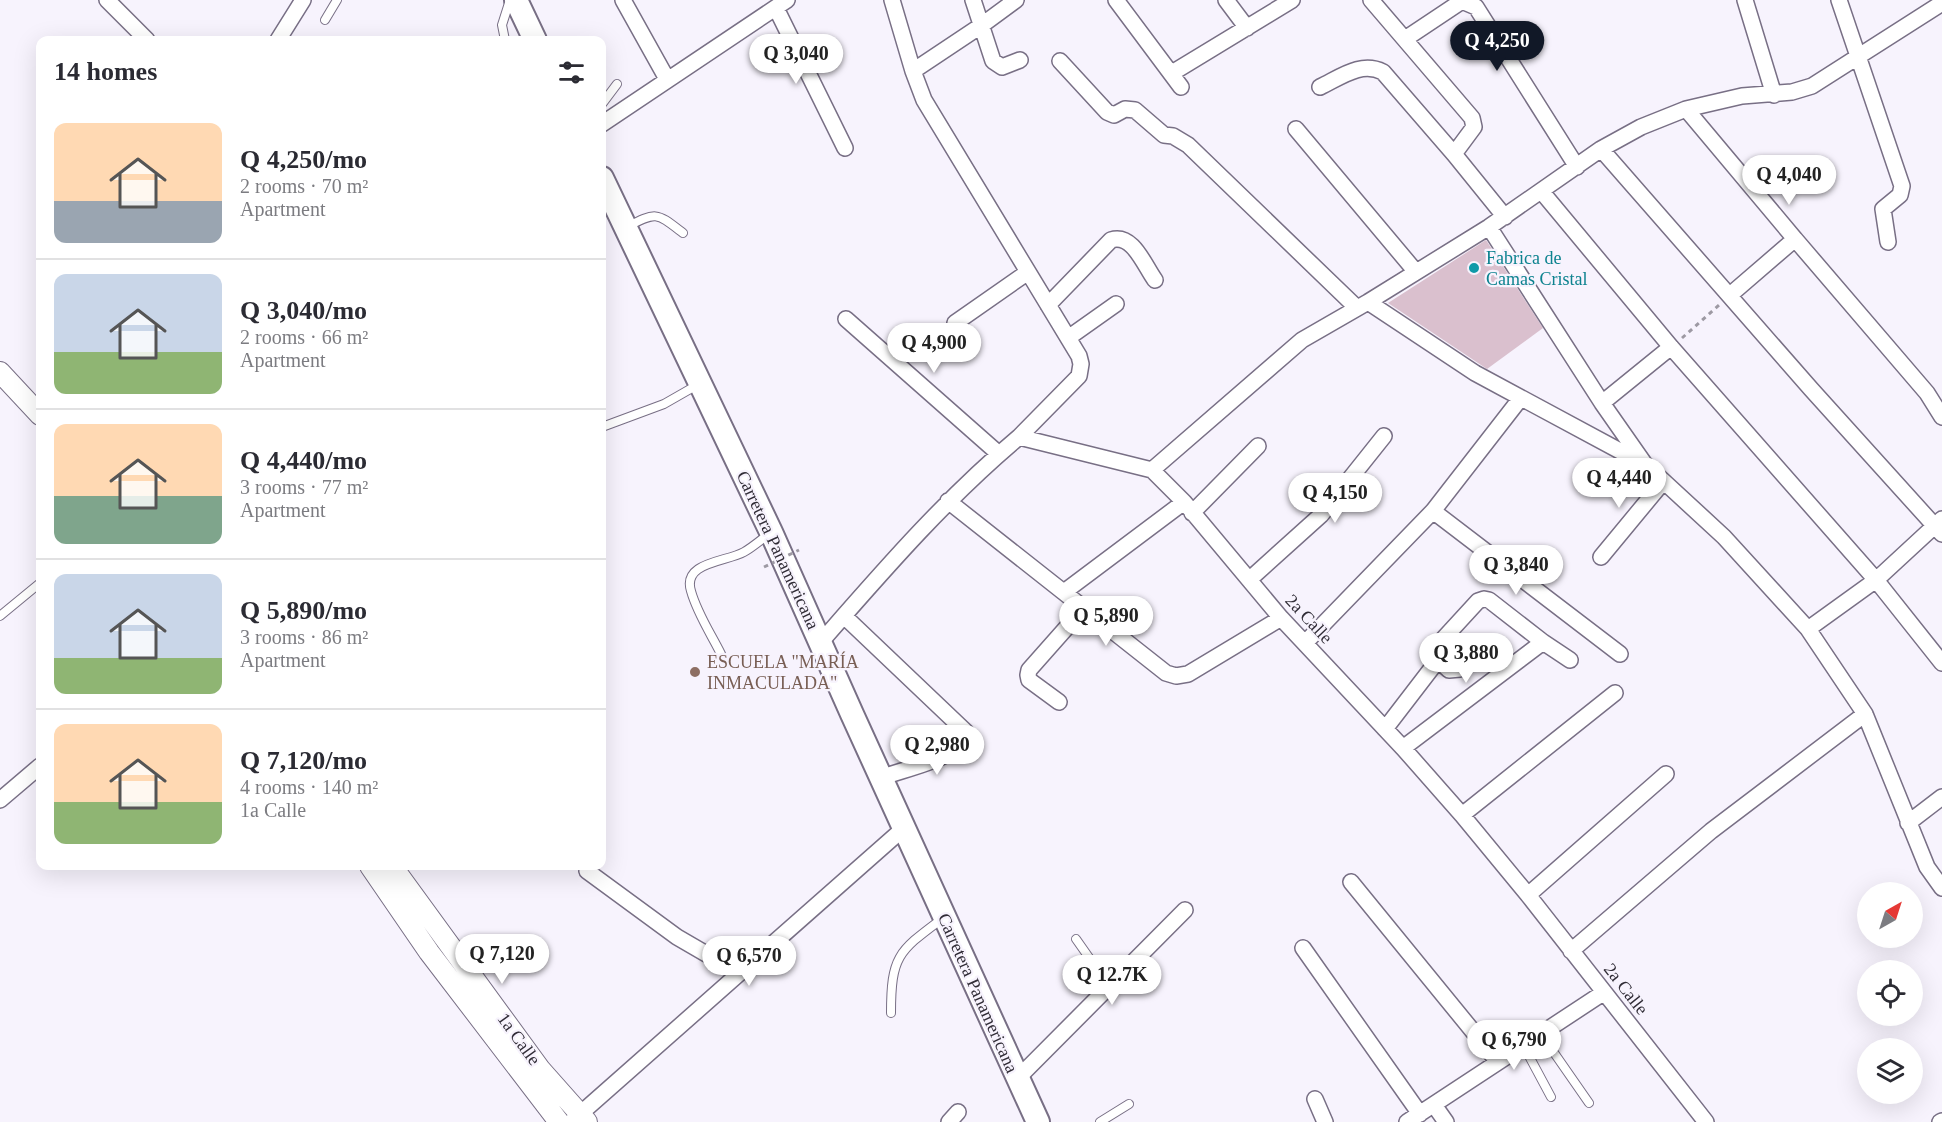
<!DOCTYPE html>
<meta charset="utf-8">
<style>
:root{--surface:#fff;--page:#f2f2f3;--text:#2b2b33;--muted:#7c7c81;--line:#e1e1e2;--accent:#111827}
body{margin:0;font-family:"Times New Roman",serif;background:var(--page);color:var(--text);height:100vh;display:flex;flex-direction:column;font-size:22px;white-space:nowrap}
*{box-sizing:border-box;margin:0}
p{font-size:20px;color:var(--muted)}
.icon{flex:none;width:33px;height:33px;fill:none;stroke:currentColor;stroke-width:2;stroke-linecap:round;stroke-linejoin:round}
.map{position:relative;flex:1;overflow:hidden}
.side{position:absolute;left:36px;top:36px;width:570px;height:834px;display:flex;flex-direction:column;background:var(--surface);border-radius:12px;box-shadow:0 6px 24px #0002}
.side>*{flex:none}
.needle{width:39px;rotate:39deg}
.tools{position:absolute;left:1857px;top:882px;display:grid;gap:12px}
.tools a{display:grid;place-items:center;width:66px;height:66px;border-radius:50%;background:var(--surface);box-shadow:0 6px 24px #0002;font-size:30px}
.price{position:absolute;translate:-50% -51px;padding:0 14px;border-radius:21px;background:#fff;color:#222;font-size:20px;line-height:39px;filter:drop-shadow(0 2px 3px #0008)}
.price::after{content:'';position:absolute;left:50%;top:36px;width:18px;height:14px;margin-left:-9px;background:inherit;clip-path:polygon(0 0,100% 0,50% 100%)}
.price.current{background:var(--accent);color:#fff}
ul{padding:0;list-style:none}
li{display:flex;align-items:center;gap:18px;height:150px;padding:0 18px}
li+li{border-top:2px solid var(--line)}
li span{display:grid;place-items:center;flex:none;width:168px;height:120px;border-radius:12px;color:#555}
li>.icon{margin-inline-start:auto}
span .icon{width:72px;height:72px;fill:#fffc;stroke-width:1}
li b{font-size:26px}
h2{display:flex;justify-content:space-between;align-items:center;height:72px;padding:0 18px;font-size:26px}
.map>svg:first-child{display:block}
</style>
<div class="map">
<svg width="1942" height="1122" viewBox="0 0 1942 1122">
<rect width="100%" height="100%" fill="#f7f3fd"/>
<path fill="#dac0ce" d="M1486 240 1543 328 1487 369 1388 303Z"/>
<g fill="none" stroke-linecap="round" stroke-linejoin="round">
<g stroke="#786f85" stroke-width="10">
<path id="lane" d="M325 20 337 0
M505 40 502 25 510 0
M602 104 617 84
M627 227C657 211 657 213 683 233
M602 427 664 404 699 384
M0 616 40 583
M721 654C711 634 697 613 691 591 682 562 726 562 744 552 753 547 762 539 770 533
M1076 939 1109 986
M891 1013C891 955 899 951 943 918
M1541 1034 1589 1103
M1522 1046 1529 1056 1551 1097
M1100 1122 1129 1104"/>
</g>
<g stroke="#786f85" stroke-width="18">
<path id="street" d="M107 0 147 40
M623 0 667 79
M892 0 913 71 924 100 1079 356 1081 364 1079 376 1019 437
M973 0 993 61 1002 67 1020 60
M1116 0 1181 87
M1226 0 1247 28
M1371 0 1472 118 1474 127 1454 154 1505 217
M1745 0 1774 95
M1839 0 1902 186 1900 195 1883 209 1888 242
M776 8 845 148
M1405 39 1462 1 1476 7 1577 167
M278 40 303 0
M1060 61 1107 112 1114 115 1125 109 1135 110 1164 135 1173 136 1188 145 1357 308
M913 71 982 25 1016 0
M1172 73 1292 0
M1320 87C1341 77 1361 61 1383 72L1454 154
M1686 109 1795 239 1730 295
M602 124 787 0
M1296 129 1416 272
M1601 149 1811 389 1942 534
M1542 192 1671 347 1876 580 1942 663
M1489 227 1602 403 1644 463
M1795 239 1927 393 1942 417
M1368 302 1475 373 1646 465 1724 537 1808 629 1865 714 1927 867 1942 888
M1048 305 1111 240C1133 233 1144 265 1155 280
M846 319 999 454
M955 323 1028 272
M1068 338 1116 304
M1602 403 1671 347
M1152 470 1302 340 1368 302 1489 227 1601 149 1641 127 1686 109 1742 96 1792 92 1812 86 1942 3
M948 501 1166 673 1176 676 1188 674 1281 618
M1433 511 1620 654
M1192 513 1258 446
M1601 557 1663 482
M1250 579 1321 515 1384 436
M1064 592 1184 502
M844 616 966 732C965 758 902 769 881 778
M1808 629 1876 580 1942 519
M820 643C883 571 945 499 1019 437L1152 470 1184 502 1281 618 1403 748 1462 815 1528 895 1706 1122
M1305 643 1433 511 1520 399
M1438 660 1449 670 1460 669 1486 643
M1059 702 1029 680 1028 675 1029 670 1083 609
M1385 729 1438 660 1433 650 1478 601 1484 599 1489 600 1543 642
M1403 748 1543 642 1570 660
M0 800 40 766
M1462 815 1615 693
M1908 823 1942 797
M587 871 677 937 739 973
M1351 882 1498 1062
M1528 895 1666 774
M1303 948 1420 1114
M1571 951 1711 831 1865 714
M1017 1079 1185 910
M1315 1099 1325 1122
M1434 1105 1446 1122
M571 1122 904 828
M949 1122 958 1112
M1407 1122 1603 993
M1940 1122 1942 1121"/>
</g>
<g stroke="#786f85" stroke-width="22">
<path id="secondary" d="M0 372 40 415
M370 866 429 952 559 1122
M392 866 540 1069 587 1122"/>
</g>
<g stroke="#786f85" stroke-width="26">
<path id="primary" d="M516 0 535 40
M602 178 771 532 852 714 1038 1122"/>
</g>
<path stroke="#9d99a3" stroke-width="3" stroke-dasharray="4.5 4.5" stroke-linecap="butt" d="M1682 338 1719 305"/>
<use href="#lane" stroke="#fff" stroke-width="8"/>
<use href="#street" stroke="#fff" stroke-width="15"/>
<use href="#secondary" stroke="#fff" stroke-width="20"/>
<use href="#primary" stroke="#fff" stroke-width="22"/>
<path stroke="#9d99a3" stroke-width="3" stroke-dasharray="4.5 4.5" stroke-linecap="butt" d="M764 567 799 550"/>
</g>
<circle fill="#0f9aa8" stroke="#f7f3fd" stroke-width="2" cx="1474" cy="268" r="6"/>
<circle fill="#8d6e63" stroke="#f7f3fd" stroke-width="2" cx="695" cy="672" r="6"/>
<g text-anchor="middle" stroke-width="4.5" stroke-linejoin="round" paint-order="stroke">
<g font-size="18" fill="#0d838f" stroke="#f7f3fd" text-anchor="start">
<text x="1486" y="264">Fabrica de<tspan x="1486" dy="21">Camas Cristal</tspan></text>
</g>
<g font-size="18" fill="#312d37" stroke="#f7f3fd">
<text transform="translate(778 550) rotate(65)" y="6">Carretera Panamericana</text>
<text transform="translate(1309 619) rotate(47)" y="6">2a Calle</text>
<text transform="translate(1626 989) rotate(52)" y="6">2a Calle</text>
<text transform="translate(978 993) rotate(66)" y="6">Carretera Panamericana</text>
<text transform="translate(519 1039) rotate(54)" y="6">1a Calle</text>
</g>
<g font-size="18" fill="#785e54" stroke="#f7f3fd" text-anchor="start">
<text x="707" y="668">ESCUELA "MARÍA<tspan x="707" dy="21">INMACULADA"</tspan></text>
</g>
</g>
</svg>
<div class="tools">
<a><svg class="needle" viewBox="-14 -14 28 28"><path d="M0-13l5 13h-10z" fill="#e53935"/><path d="M0 13l5-13h-10z" fill="#7c7c81"/></svg></a>
<a><svg class="icon" aria-label="locate" viewBox="0 0 24 24"><circle cx="12" cy="12" r="6"/><path d="M12 2v4M12 18v4M2 12h4M18 12h4"/></svg></a>
<a><svg class="icon" aria-label="layers" viewBox="0 0 24 24"><path d="M12 4l9 5-9 5-9-5zM3 14l9 5 9-5"/></svg></a>
</div>
<b class="price current" style="left:1497px;top:72px">Q 4,250</b>
<b class="price" style="left:796px;top:85px">Q 3,040</b>
<b class="price" style="left:1789px;top:206px">Q 4,040</b>
<b class="price" style="left:934px;top:374px">Q 4,900</b>
<b class="price" style="left:1619px;top:509px">Q 4,440</b>
<b class="price" style="left:1335px;top:524px">Q 4,150</b>
<b class="price" style="left:1516px;top:596px">Q 3,840</b>
<b class="price" style="left:1106px;top:647px">Q 5,890</b>
<b class="price" style="left:1466px;top:684px">Q 3,880</b>
<b class="price" style="left:937px;top:776px">Q 2,980</b>
<b class="price" style="left:502px;top:985px">Q 7,120</b>
<b class="price" style="left:749px;top:987px">Q 6,570</b>
<b class="price" style="left:1112px;top:1006px">Q 12.7K</b>
<b class="price" style="left:1514px;top:1071px">Q 6,790</b>
<section class="side">
<h2>14 homes<svg class="icon" aria-label="filters" viewBox="0 0 24 24"><path d="M4 7h16M4 17h16"/><circle cx="9" cy="7" r="2"/><circle cx="15" cy="17" r="2"/></svg></h2>
<ul>
<li><span style="background:linear-gradient(#ffd9b3 65%,#9aa5b1 0)"><svg class="icon" aria-label="home" viewBox="0 0 24 24"><path d="M3 11l9-7 9 7M6 9v11h12V9"/></svg></span><div><b>Q 4,250/mo</b><p>2 rooms · 70 m²</p><p>Apartment</p></div></li>
<li><span style="background:linear-gradient(#c9d6e8 65%,#8fb573 0)"><svg class="icon" aria-label="home" viewBox="0 0 24 24"><path d="M3 11l9-7 9 7M6 9v11h12V9"/></svg></span><div><b>Q 3,040/mo</b><p>2 rooms · 66 m²</p><p>Apartment</p></div></li>
<li><span style="background:linear-gradient(#ffd9b3 60%,#7fa58c 0)"><svg class="icon" aria-label="home" viewBox="0 0 24 24"><path d="M3 11l9-7 9 7M6 9v11h12V9"/></svg></span><div><b>Q 4,440/mo</b><p>3 rooms · 77 m²</p><p>Apartment</p></div></li>
<li><span style="background:linear-gradient(#c9d6e8 70%,#8fb573 0)"><svg class="icon" aria-label="home" viewBox="0 0 24 24"><path d="M3 11l9-7 9 7M6 9v11h12V9"/></svg></span><div><b>Q 5,890/mo</b><p>3 rooms · 86 m²</p><p>Apartment</p></div></li>
<li><span style="background:linear-gradient(#ffd9b3 65%,#8fb573 0)"><svg class="icon" aria-label="home" viewBox="0 0 24 24"><path d="M3 11l9-7 9 7M6 9v11h12V9"/></svg></span><div><b>Q 7,120/mo</b><p>4 rooms · 140 m²</p><p>1a Calle</p></div></li>
</ul>
</section>
</div>
